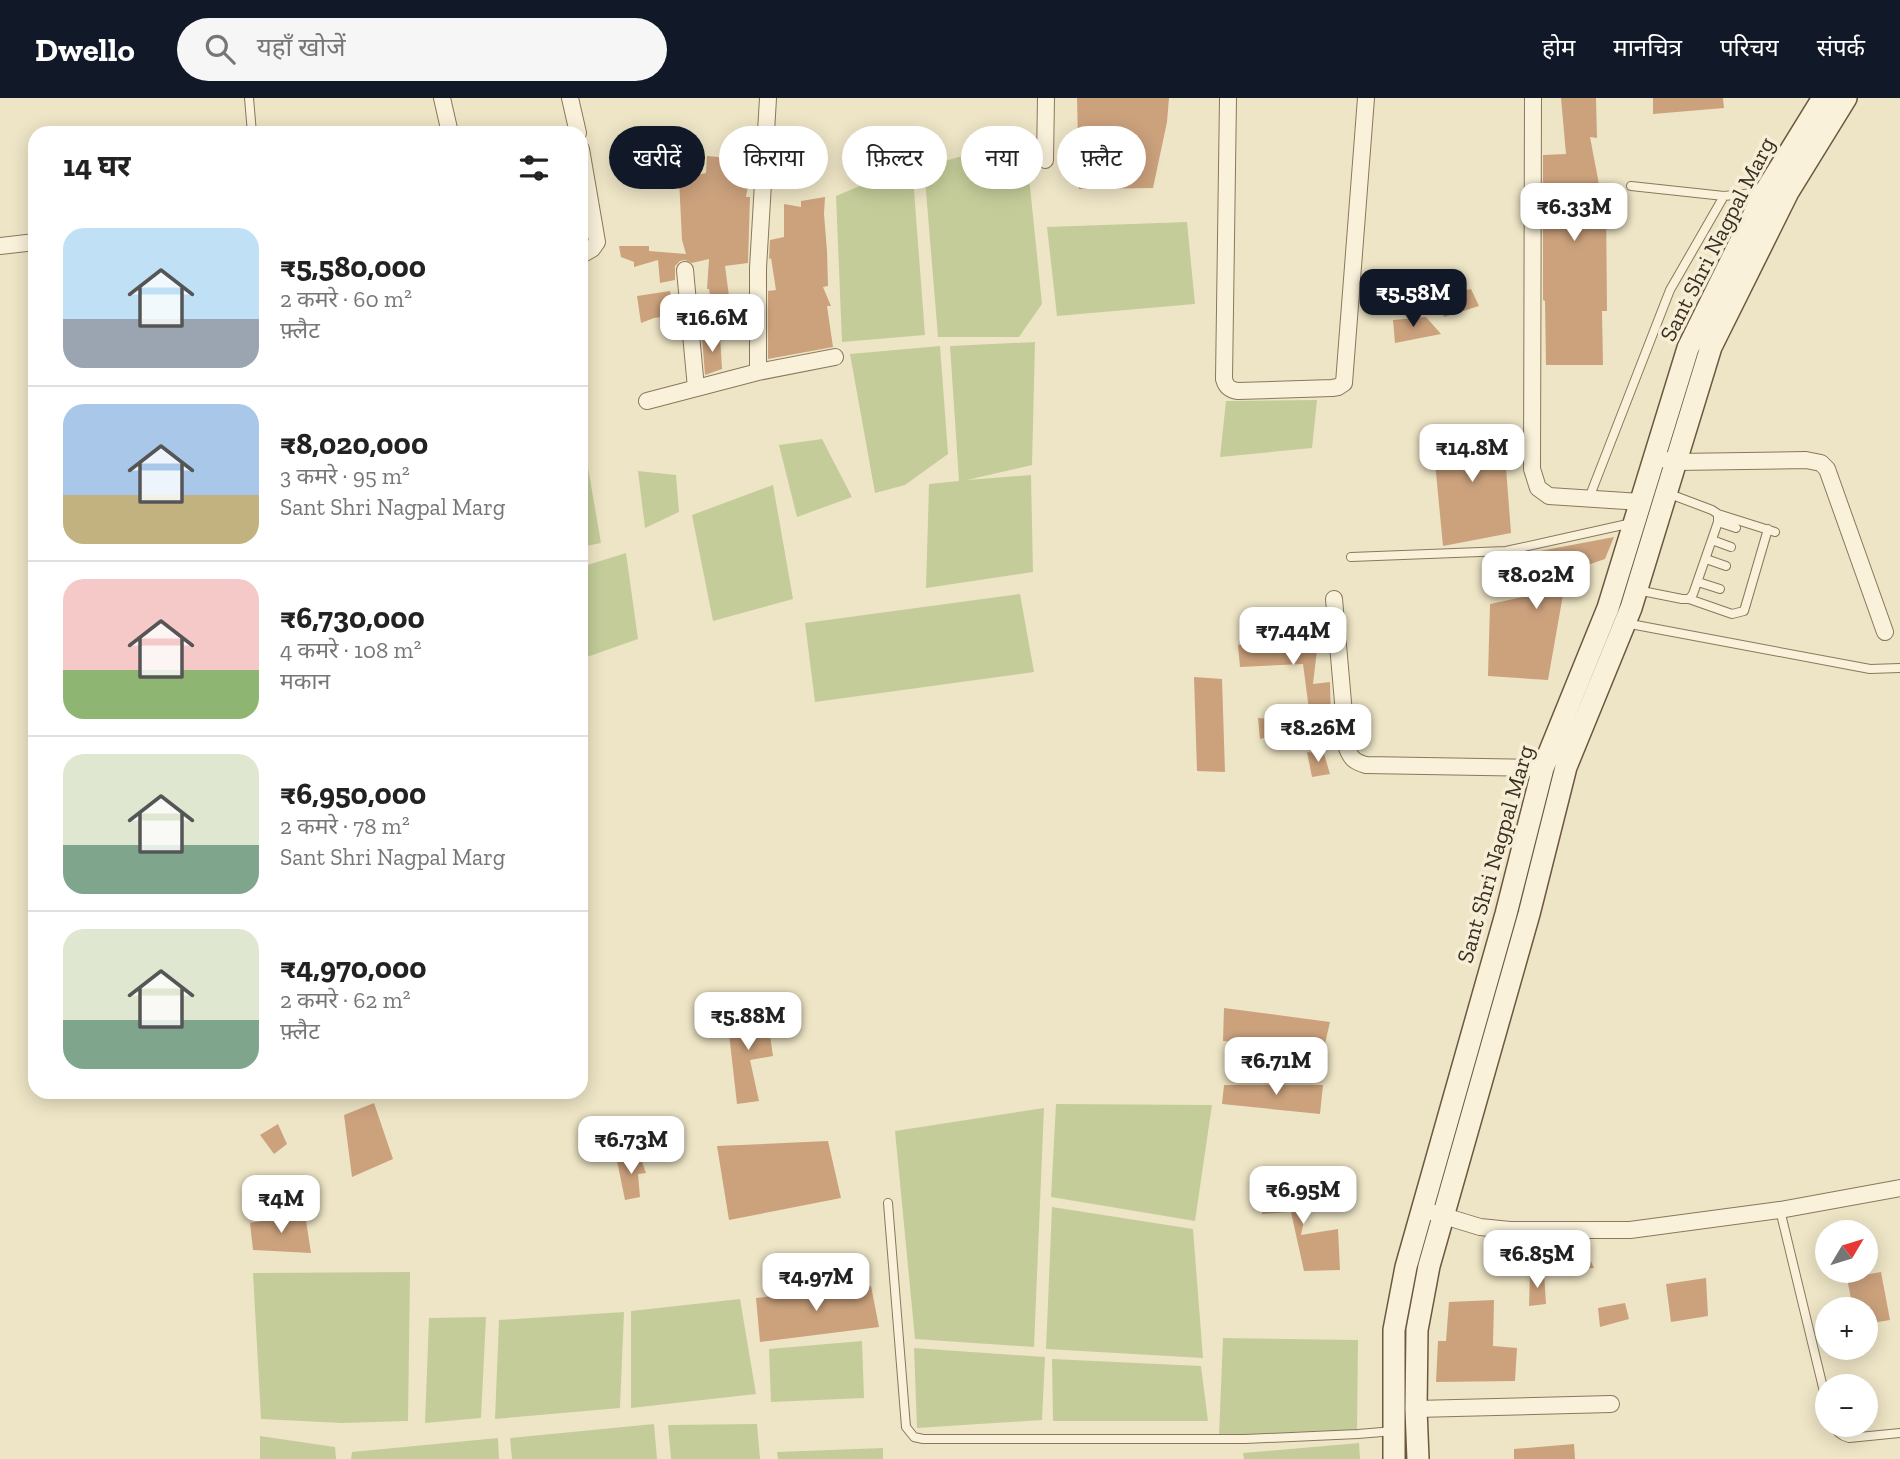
<!DOCTYPE html>
<html lang="hi">
<meta charset="utf-8">
<style>
:root{--surface:#fff;--page:#f6f6f6;--text:#222;--muted:#767676;--line:#e0e0e0;--accent:#111827}
body{margin:0;font-family:"Zilla Slab","Noto Sans Devanagari",serif;background:var(--page);color:var(--text);height:100vh;display:flex;flex-direction:column;font-size:26px;white-space:nowrap}
*{box-sizing:border-box;margin:0}
p{font-size:23px;color:var(--muted)}
.icon{flex:none;width:38px;height:38px;fill:none;stroke:currentColor;stroke-width:2;stroke-linecap:round;stroke-linejoin:round}
.map{position:relative;flex:1;overflow:hidden}
.panel{position:absolute;left:28px;top:28px;width:560px;height:973px;display:flex;flex-direction:column;background:var(--surface);border-radius:21px;box-shadow:0 4px 18px #0003}
.panel>*{flex:none}
.banner{position:absolute;left:609px;top:28px;width:665px;height:63px;display:flex;gap:14px}
.needle{width:46px;rotate:52deg}
.buttons{position:absolute;left:1815px;top:1122px;display:grid;gap:14px}
.buttons a{display:grid;place-items:center;width:63px;height:63px;border-radius:50%;background:var(--surface);box-shadow:0 4px 18px #0003;font-size:35px}
.price{position:absolute;translate:-50% -60px;padding:0 16px;border-radius:14px;background:#fff;color:#222;font-size:23px;line-height:46px;filter:drop-shadow(0 2px 4px #0008)}
.price::after{content:'';position:absolute;left:50%;top:42px;width:21px;height:16px;margin-left:-10px;background:inherit;clip-path:polygon(0 0,100% 0,50% 100%)}
.price.selected{background:var(--accent);color:#fff}
ul{padding:0;list-style:none}
li{display:flex;align-items:center;gap:21px;height:175px;padding:0 35px}
li+li{border-top:2px solid var(--line)}
li span{display:grid;place-items:center;flex:none;width:196px;height:140px;border-radius:21px;color:#555}
li>.icon{margin-inline-start:auto}
span .icon{width:84px;height:84px;fill:#fffc;stroke-width:1}
li b{font-size:30px}
h2{display:flex;justify-content:space-between;align-items:center;height:84px;padding:0 35px;font-size:30px}
.chip{padding:0 24px;border-radius:32px;background:var(--surface);box-shadow:0 4px 18px #0003;font-size:24px;line-height:63px}
.chip.selected{background:var(--accent);color:#fff}
header{display:flex;align-items:center;gap:42px;box-sizing:border-box;height:98px;padding:0 35px;background:var(--accent);color:#fff}
header strong{font-size:33px}
nav{display:flex;gap:38px;margin-inline-start:auto;font-size:24px}
.search{width:490px;height:63px;background:var(--page);display:flex;align-items:center;gap:18px;box-sizing:border-box;padding:0 24px;border-radius:38px;color:var(--muted);font-size:26px}
.map>svg:first-child{display:block}
</style>
<header>
<strong>Dwello</strong>
<div class="search"><svg class="icon" aria-label="search" viewBox="0 0 24 24"><circle cx="10" cy="10" r="6"/><path d="M15 15l6 6"/></svg>यहाँ खोजें</div>
<nav><a>होम</a><a>मानचित्र</a><a>परिचय</a><a>संपर्क</a></nav>
</header>
<div class="map">
<svg width="1900" height="1361" viewBox="0 0 1900 1361">
<rect width="100%" height="100%" fill="#eee5c6"/>
<path fill="#c4cd9a" d="M1025 40 1042 206 1019 239H938L924 69Z
M912 66 925 237 842 244 836 98Z
M1187 124 1195 206 1057 218 1047 129Z
M1035 244 1032 367 967 382 1031 377 1033 474 926 490 929 386 959 383 950 248Z
M940 248 948 356 905 387 875 395 850 256Z
M1317 302 1312 350 1220 359 1226 303Z
M581 329 601 445 581 449Z
M822 341 852 399 797 419 779 347Z
M638 373 676 377 679 414 645 430Z
M773 387 793 501 713 523 692 417Z
M626 455 638 541 584 560 581 548V469Z
M1020 496 1034 574 815 604 805 525Z
M1056 1006 1212 1007 1195 1123 1051 1099Z
M1044 1010 1034 1249 915 1241 895 1033Z
M1052 1109 1193 1131 1203 1260 1046 1251Z
M410 1174 408 1323 342 1325 261 1321 253 1175Z
M740 1201 756 1296 631 1310V1213Z
M624 1214 620 1310 495 1321 499 1222Z
M486 1219 481 1320 425 1325 429 1220Z
M1223 1240 1358 1242 1357 1335 1219 1337Z
M862 1243 864 1300 771 1304 769 1251Z
M914 1250 1045 1259 1042 1322 917 1330Z
M1052 1261 1201 1268 1208 1323H1053Z
M654 1326 657 1361H512L510 1340Z
M757 1326 760 1361H671L668 1327Z
M260 1338 335 1349 336 1361H260Z
M498 1340 499 1361H351L352 1354Z
M1359 1345 1360 1361H1244L1243 1355Z
M883 1350V1361H778L777 1354Z"/>
<path fill="#cca27d" d="M1077 0H1169L1167 24 1153 90 1079 91Z
M1561 0H1596L1597 40 1590 39 1602 102H1606L1607 213H1602L1603 267H1546L1545 203 1543 202V57L1566 56Z
M1653 0H1723L1724 10 1653 16Z
M707 58 729 60 731 67 752 66 746 99H750L748 165 725 168 731 213 713 214 709 191H707L709 161 692 165 685 162 680 163 675 168V182L660 185 658 162 634 169V164L621 159 619 148H649V153L686 156 682 142 679 81 706 75Z
M642 60 649 82 631 89 626 64Z
M825 99 824 116 827 153 828 188 823 189 831 208H827L833 249 768 261V193L776 192 771 160 769 161 770 142 784 139V106L801 109V103Z
M1471 191 1479 208 1444 219 1438 198Z
M670 193 675 217 654 220 641 225 637 198Z
M1426 219 1441 236 1395 245 1393 222Z
M720 237 722 271 705 277 702 239Z
M1503 330 1511 435 1443 448 1432 333Z
M1614 439 1605 461 1567 474 1548 582 1488 578 1490 506 1523 499 1518 457Z
M1319 535 1313 586 1330 584 1331 622 1311 627 1303 566 1240 569 1238 547Z
M1194 579 1222 581 1225 674 1197 673Z
M1258 620 1281 622 1283 635 1260 641Z
M1307 654 1324 656 1330 676 1312 679Z
M1224 910 1330 924 1324 950 1223 943Z
M767 917 773 958 750 962 759 1003 737 1006 727 918Z
M1224 987H1323L1320 1016 1222 1006Z
M374 1005 393 1061 352 1079 344 1017Z
M278 1026 287 1046 274 1056 260 1037Z
M828 1043 841 1100 729 1122 717 1048Z
M640 1058 646 1075 638 1076 640 1099 625 1102 617 1063Z
M1261 1085 1311 1089 1301 1137 1338 1131 1340 1172 1304 1173 1291 1114 1262 1116Z
M305 1116 311 1155 253 1152 250 1125Z
M1568 1156 1588 1157 1594 1170 1566 1171Z
M1881 1174 1890 1222 1866 1226V1211H1853L1847 1180Z
M1544 1175 1546 1206 1529 1208 1530 1176Z
M1706 1180 1708 1218 1671 1224 1666 1186Z
M871 1188 879 1229 760 1244 756 1200Z
M1494 1202 1493 1248 1517 1250 1515 1283 1436 1284 1438 1243H1446L1449 1204Z
M1625 1205 1629 1221 1600 1229 1598 1210Z
M1574 1346 1575 1361H1514V1351Z"/>
<g fill="none" stroke-linecap="round" stroke-linejoin="round">
<g stroke="#8a775c" stroke-width="10">
<path id="lane" d="M249 0 252 35
M1631 88 1724 98 1764 94
M1589 400 1670 192 1724 98
M1718 416 1775 434
M1718 424 1736 430
M1712 442 1731 449
M1351 459 1506 453 1632 425
M1706 461 1726 468
M1698 484 1720 491
M1637 492 1682 501H1689L1693 496 1718 424V416L1712 412 1667 395
M1689 501 1732 516 1744 513 1768 431
M1625 525 1870 571 1900 570
M888 1105 906 1329 914 1339 923 1341H1245L1358 1336 1394 1333
M1780 1112 1827 1306
M1833 1326C1836 1334 1841 1338 1849 1340L1900 1335"/>
</g>
<g stroke="#8a775c" stroke-width="18">
<path id="street" d="M442 0 450 35
M570 0 578 35
M1228 0 1224 281C1226 289 1230 292 1238 293L1332 290 1338 289 1344 285 1366 0
M1533 0 1532 371 1538 390 1549 398 1641 404
M581 51 597 144 592 151 583 156
M1045 62 1046 0
M0 148 35 144
M685 172 696 290
M758 274V170L768 0
M647 303 758 274 835 259
M1666 362 1676 364 1806 362 1821 365 1827 371 1885 534
M1334 501 1347 650C1351 661 1355 664 1366 667L1543 670
M1434 1115 1480 1129 1510 1132H1630L1780 1112 1900 1090
M1416 1311 1611 1306"/>
</g>
<g stroke="#6c583f" stroke-width="24">
<path id="secondary" d="M1394 1361V1232L1406 1169 1506 816 1543 670 1608 510 1688 250 1765 94 1823 0
M1418 1361 1416 1311 1417 1232 1429 1168 1529 816 1566 669 1631 510 1711 249 1788 94 1846 0"/>
</g>
<use href="#lane" stroke="#f9f1da" stroke-width="8"/>
<use href="#street" stroke="#f9f1da" stroke-width="16"/>
<use href="#secondary" stroke="#f9f1da" stroke-width="21"/>
</g>
<g text-anchor="middle" stroke-width="7" stroke-linejoin="round" paint-order="stroke">
<g font-size="23" fill="#3a2e20" stroke="#f6eed6">
<text transform="translate(1717 141) rotate(-63)" y="8">Sant Shri Nagpal Marg</text>
<text transform="translate(1495 756) rotate(-74)" y="8">Sant Shri Nagpal Marg</text>
</g>
</g>
</svg>
<div class="buttons">
<a><svg class="needle" viewBox="-14 -14 28 28"><path d="M0-13l5 13h-10z" fill="#e53935"/><path d="M0 13l5-13h-10z" fill="#767676"/></svg></a>
<a>+</a>
<a>−</a>
</div>
<b class="price" style="left:1574px;top:145px">₹6.33M</b>
<b class="price selected" style="left:1413px;top:231px">₹5.58M</b>
<b class="price" style="left:712px;top:256px">₹16.6M</b>
<b class="price" style="left:1472px;top:386px">₹14.8M</b>
<b class="price" style="left:1536px;top:513px">₹8.02M</b>
<b class="price" style="left:1293px;top:569px">₹7.44M</b>
<b class="price" style="left:1318px;top:666px">₹8.26M</b>
<b class="price" style="left:748px;top:954px">₹5.88M</b>
<b class="price" style="left:1276px;top:999px">₹6.71M</b>
<b class="price" style="left:631px;top:1078px">₹6.73M</b>
<b class="price" style="left:1303px;top:1128px">₹6.95M</b>
<b class="price" style="left:281px;top:1137px">₹4M</b>
<b class="price" style="left:1537px;top:1192px">₹6.85M</b>
<b class="price" style="left:816px;top:1215px">₹4.97M</b>
<div class="banner">
<a class="chip selected">खरीदें</a>
<a class="chip">किराया</a>
<a class="chip">फ़िल्टर</a>
<a class="chip">नया</a>
<a class="chip">फ़्लैट</a>
</div>
<section class="panel">
<h2>14 घर<svg class="icon" aria-label="filters" viewBox="0 0 24 24"><path d="M4 7h16M4 17h16"/><circle cx="9" cy="7" r="2"/><circle cx="15" cy="17" r="2"/></svg></h2>
<ul>
<li><span style="background:linear-gradient(#bfe0f5 65%,#9aa5b1 0)"><svg class="icon" aria-label="home" viewBox="0 0 24 24"><path d="M3 11l9-7 9 7M6 9v11h12V9"/></svg></span><div><b>₹5,580,000</b><p>2 कमरे · 60 m²</p><p>फ़्लैट</p></div></li>
<li><span style="background:linear-gradient(#a9c7e8 65%,#c2b280 0)"><svg class="icon" aria-label="home" viewBox="0 0 24 24"><path d="M3 11l9-7 9 7M6 9v11h12V9"/></svg></span><div><b>₹8,020,000</b><p>3 कमरे · 95 m²</p><p>Sant Shri Nagpal Marg</p></div></li>
<li><span style="background:linear-gradient(#f6c9c9 65%,#8fb573 0)"><svg class="icon" aria-label="home" viewBox="0 0 24 24"><path d="M3 11l9-7 9 7M6 9v11h12V9"/></svg></span><div><b>₹6,730,000</b><p>4 कमरे · 108 m²</p><p>मकान</p></div></li>
<li><span style="background:linear-gradient(#dfe7d0 65%,#7fa58c 0)"><svg class="icon" aria-label="home" viewBox="0 0 24 24"><path d="M3 11l9-7 9 7M6 9v11h12V9"/></svg></span><div><b>₹6,950,000</b><p>2 कमरे · 78 m²</p><p>Sant Shri Nagpal Marg</p></div></li>
<li><span style="background:linear-gradient(#dfe7d0 65%,#7fa58c 0)"><svg class="icon" aria-label="home" viewBox="0 0 24 24"><path d="M3 11l9-7 9 7M6 9v11h12V9"/></svg></span><div><b>₹4,970,000</b><p>2 कमरे · 62 m²</p><p>फ़्लैट</p></div></li>
</ul>
</section>
</div>
